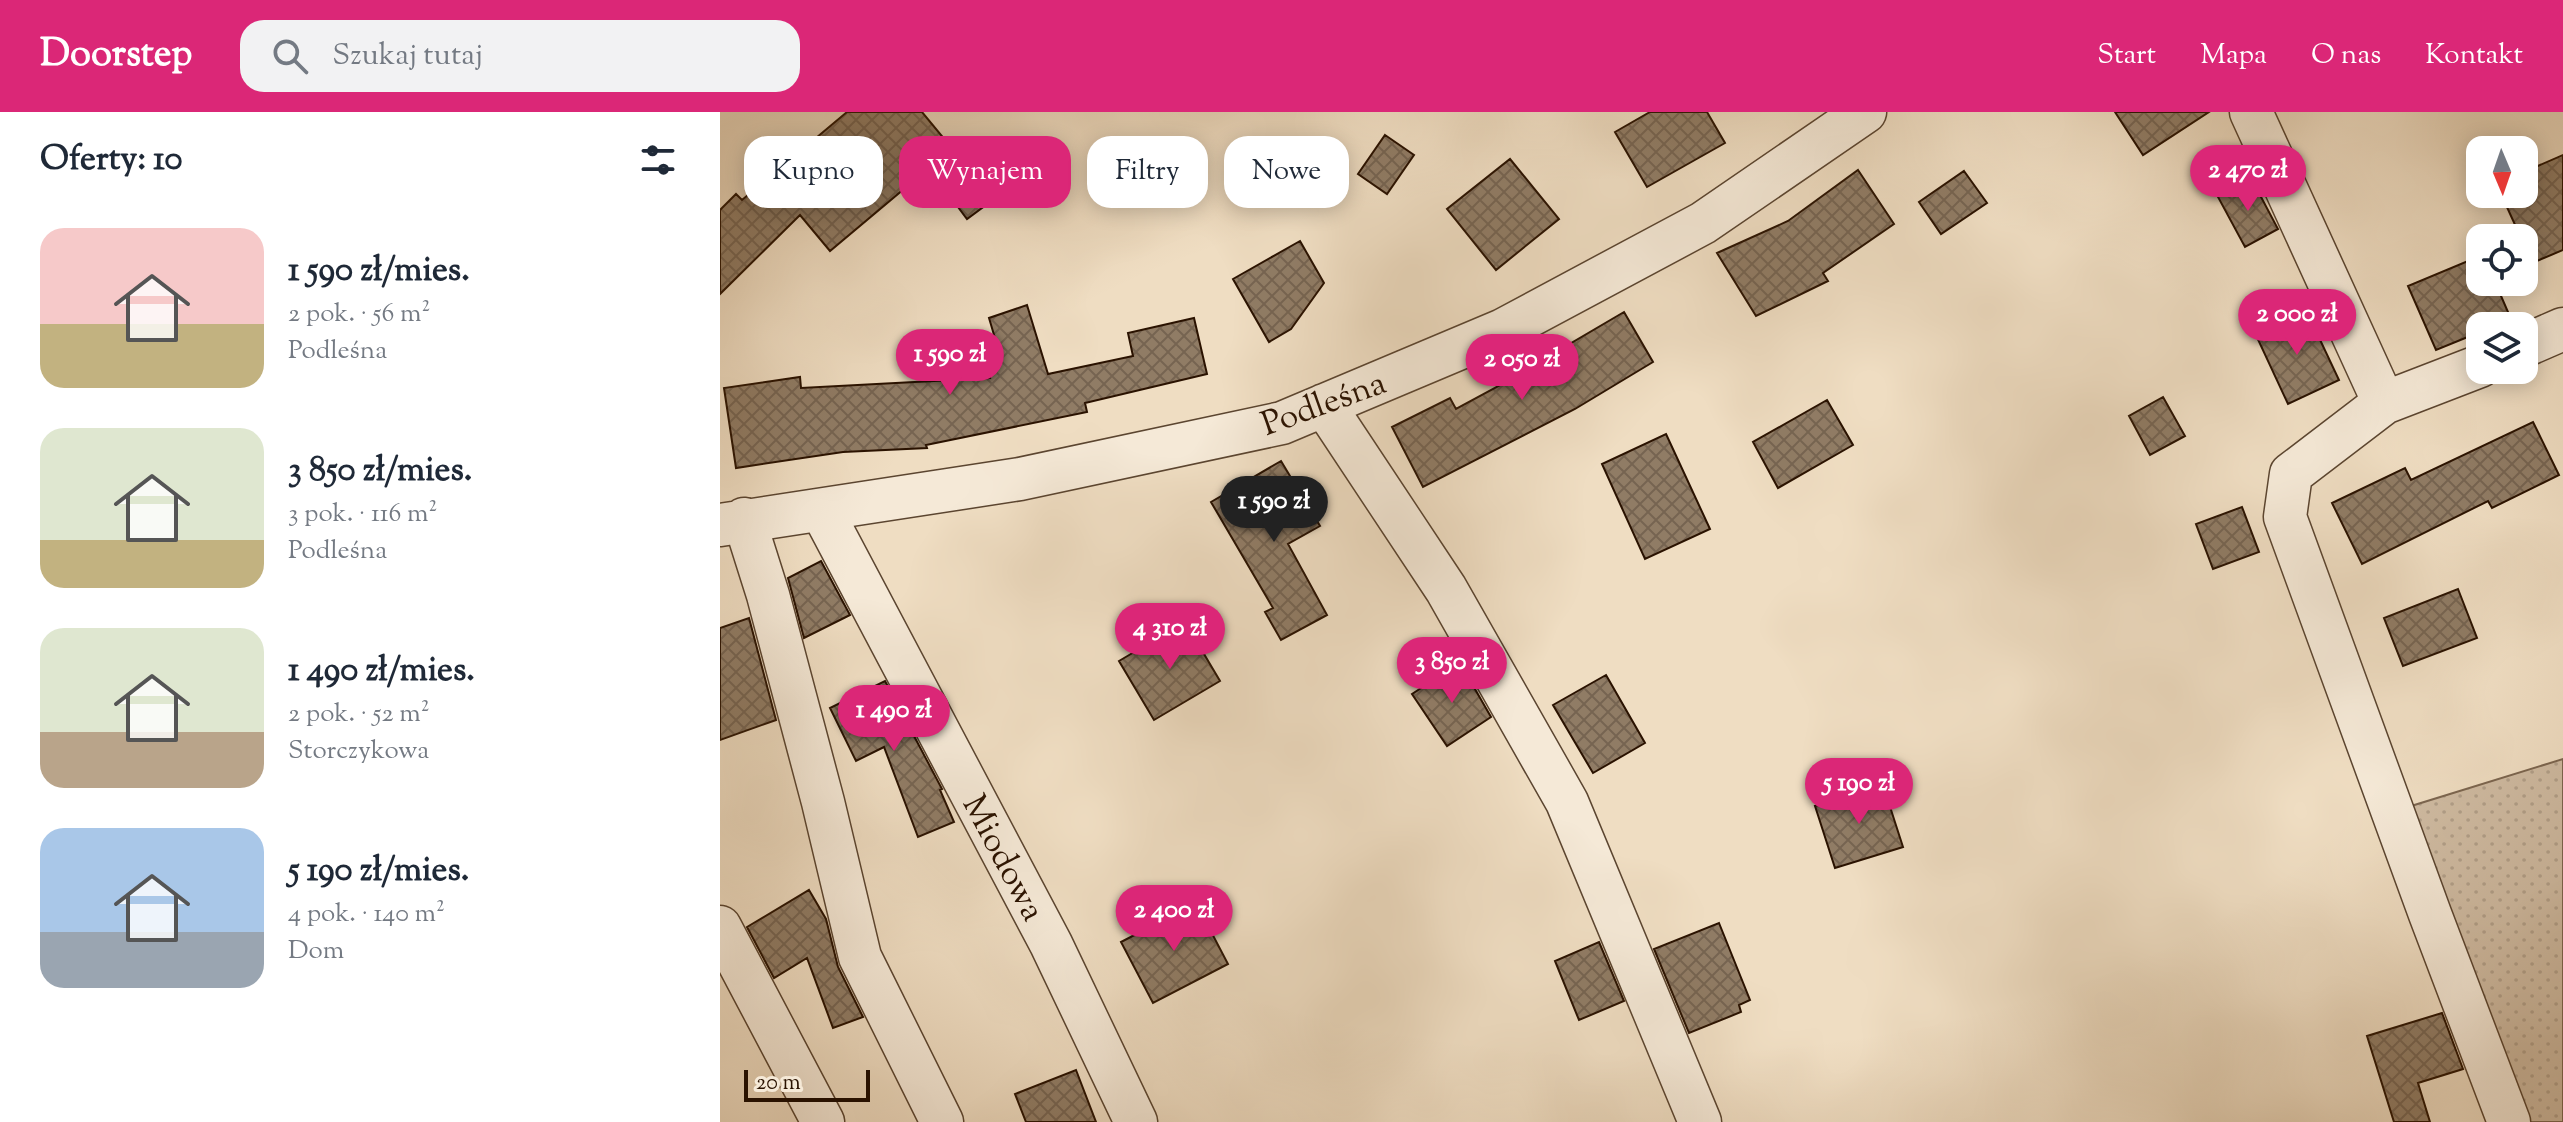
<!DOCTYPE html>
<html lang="pl">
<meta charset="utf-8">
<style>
:root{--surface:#fff;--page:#f2f2f3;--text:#1f2937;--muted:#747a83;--accent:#db2777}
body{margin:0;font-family:"Sorts Mill Goudy",serif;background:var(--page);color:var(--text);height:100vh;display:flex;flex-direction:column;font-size:30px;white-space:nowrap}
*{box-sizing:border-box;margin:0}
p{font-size:26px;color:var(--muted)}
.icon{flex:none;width:44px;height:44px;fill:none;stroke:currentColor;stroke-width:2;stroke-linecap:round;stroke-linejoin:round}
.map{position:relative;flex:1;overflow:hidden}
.side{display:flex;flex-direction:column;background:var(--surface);width:720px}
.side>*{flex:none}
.banner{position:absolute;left:24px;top:24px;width:760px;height:72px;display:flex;gap:16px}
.needle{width:52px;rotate:178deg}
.tools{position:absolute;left:1746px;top:24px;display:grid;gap:16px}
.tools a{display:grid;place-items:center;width:72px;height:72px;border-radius:16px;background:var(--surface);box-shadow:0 4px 20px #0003;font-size:40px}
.scale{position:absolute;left:24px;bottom:20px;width:126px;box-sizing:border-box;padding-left:8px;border:4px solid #2a1200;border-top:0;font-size:22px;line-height:28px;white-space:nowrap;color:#2a1200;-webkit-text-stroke:6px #f5e9d7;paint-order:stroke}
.price{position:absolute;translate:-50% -68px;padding:0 18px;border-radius:28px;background:var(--accent);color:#fff;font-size:26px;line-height:52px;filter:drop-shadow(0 2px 4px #0008)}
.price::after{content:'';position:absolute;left:50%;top:48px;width:24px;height:18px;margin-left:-12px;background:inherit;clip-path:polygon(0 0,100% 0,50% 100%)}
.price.active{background:#222;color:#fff}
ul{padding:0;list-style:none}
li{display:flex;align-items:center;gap:24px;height:200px;padding:0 40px}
li span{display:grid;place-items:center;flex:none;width:224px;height:160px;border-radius:24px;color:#555}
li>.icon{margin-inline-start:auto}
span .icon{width:96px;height:96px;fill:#fffc;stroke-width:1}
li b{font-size:34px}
h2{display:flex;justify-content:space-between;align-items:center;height:96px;padding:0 40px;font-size:34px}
.chip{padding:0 28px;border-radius:24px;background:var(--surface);box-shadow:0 4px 20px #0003;font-size:28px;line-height:72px}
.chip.active{background:var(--accent);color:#fff}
header{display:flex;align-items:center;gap:48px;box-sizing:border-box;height:112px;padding:0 40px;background:var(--accent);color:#fff}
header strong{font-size:38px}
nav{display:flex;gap:44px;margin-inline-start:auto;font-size:28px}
.search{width:560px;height:72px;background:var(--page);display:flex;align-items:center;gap:20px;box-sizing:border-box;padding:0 28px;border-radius:24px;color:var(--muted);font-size:30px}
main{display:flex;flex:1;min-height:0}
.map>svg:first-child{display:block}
</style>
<header>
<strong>Doorstep</strong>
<div class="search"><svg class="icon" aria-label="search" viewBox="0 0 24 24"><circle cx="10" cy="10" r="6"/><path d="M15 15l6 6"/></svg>Szukaj tutaj</div>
<nav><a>Start</a><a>Mapa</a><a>O nas</a><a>Kontakt</a></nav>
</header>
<main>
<section class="side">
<h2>Oferty: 10<svg class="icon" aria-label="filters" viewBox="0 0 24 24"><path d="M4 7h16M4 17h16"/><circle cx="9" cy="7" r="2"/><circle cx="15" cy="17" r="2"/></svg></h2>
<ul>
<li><span style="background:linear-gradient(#f6c9c9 60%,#c2b280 0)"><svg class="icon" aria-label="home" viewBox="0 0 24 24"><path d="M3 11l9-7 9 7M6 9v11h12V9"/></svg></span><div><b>1 590 zł/mies.</b><p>2 pok. · 56 m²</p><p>Podleśna</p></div></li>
<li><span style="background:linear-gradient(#dfe7d0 70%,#c2b280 0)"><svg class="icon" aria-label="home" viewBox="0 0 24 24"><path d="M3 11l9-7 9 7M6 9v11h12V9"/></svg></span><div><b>3 850 zł/mies.</b><p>3 pok. · 116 m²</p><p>Podleśna</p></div></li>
<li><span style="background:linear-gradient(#dfe7d0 65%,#b9a48a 0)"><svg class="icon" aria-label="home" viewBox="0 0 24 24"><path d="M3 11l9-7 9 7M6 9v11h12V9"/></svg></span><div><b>1 490 zł/mies.</b><p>2 pok. · 52 m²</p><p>Storczykowa</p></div></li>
<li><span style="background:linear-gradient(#a9c7e8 65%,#9aa5b1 0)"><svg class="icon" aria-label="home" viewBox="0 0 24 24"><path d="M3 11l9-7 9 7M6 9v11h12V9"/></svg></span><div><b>5 190 zł/mies.</b><p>4 pok. · 140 m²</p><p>Dom</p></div></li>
</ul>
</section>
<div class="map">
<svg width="1843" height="1010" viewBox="0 0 1843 1010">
<defs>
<pattern id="grass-dots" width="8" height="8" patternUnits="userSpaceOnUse" patternTransform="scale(2)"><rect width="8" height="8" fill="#cebaa1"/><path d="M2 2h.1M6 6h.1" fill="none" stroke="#b19f89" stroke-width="1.8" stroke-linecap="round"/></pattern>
<pattern id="building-cross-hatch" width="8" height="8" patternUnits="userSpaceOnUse" patternTransform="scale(2)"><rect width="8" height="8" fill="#907c65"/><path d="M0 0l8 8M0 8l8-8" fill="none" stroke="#766451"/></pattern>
</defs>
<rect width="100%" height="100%" fill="#efddc2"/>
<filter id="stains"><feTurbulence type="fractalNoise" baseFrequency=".0025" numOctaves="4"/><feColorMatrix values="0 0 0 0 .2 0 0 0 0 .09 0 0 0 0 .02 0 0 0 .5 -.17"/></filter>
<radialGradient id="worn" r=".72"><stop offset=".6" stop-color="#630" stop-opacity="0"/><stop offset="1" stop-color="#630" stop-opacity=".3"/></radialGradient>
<path fill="url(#grass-dots)" stroke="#7c6650" stroke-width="2" d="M1843 647V1010H1803L1688 695Z"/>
<path fill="url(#building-cross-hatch)" stroke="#2a1200" stroke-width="2" d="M127 0H202L249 57 270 42 293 73 247 107 209 56 110 139 80 103 0 182V98L16 82 22 88Z
M930 0H987L1005 31 927 75 895 20Z
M1395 0H1489L1423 43Z
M665 23 694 43 667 82 638 62Z
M1843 43V138L1812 151 1804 133V126H1801L1781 82H1804V60Z
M790 47 839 107 776 158 727 97Z
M1138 58 1174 112 1103 161 1108 169 1036 204 997 141 1068 109Z
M1244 59 1267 91 1221 122 1199 90Z
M1531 66 1558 117 1525 135 1498 85Z
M580 129 604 171 571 217 549 230 513 167Z
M1760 144V170H1775L1791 207 1774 214H1760V220L1716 238 1688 174Z
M307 193 328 262 413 244 408 221 474 206 487 262 365 291 367 300 206 333 207 336 123 340 16 356 4 276 80 265 81 276 270 266 261 238 277 233 269 206Z
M1586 198 1619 268 1568 292 1535 221Z
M904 200 933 250 855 297 703 375 672 315 730 286 736 297 832 245 831 243Z
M1443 285 1465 324 1430 343 1409 304Z
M1107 288 1133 333 1058 376 1033 330Z
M1813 310 1839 363 1772 396 1768 389 1642 452 1612 391 1685 356 1691 368Z
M946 322 990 417 925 447 882 352Z
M561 349 600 414 568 432 607 503 561 528 545 500 553 496 491 390Z
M1522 395 1539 440 1493 457 1476 412Z
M101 449 130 503 84 526 68 466Z
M1738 477 1757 526 1683 554 1664 506Z
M29 506 56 608 0 628V516Z
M465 510 500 569 434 608 399 549Z
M740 551 771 605 727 634 692 582Z
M886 563 925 631 873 661 833 593Z
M165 569 222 677 220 678 234 710 198 725 164 635 136 649 110 596Z
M1163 673 1183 735 1115 756 1095 694Z
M89 778 106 807 118 855 143 905 113 916 87 846 54 866 27 815Z
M476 791 508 852 433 891 401 830Z
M999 811 1030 888 1019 893 1021 900 969 921 934 837Z
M879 830 904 889 859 908 835 849Z
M1722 901 1743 957 1698 971 1710 1010H1674L1647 924Z
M356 958 376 1010H306L295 982Z"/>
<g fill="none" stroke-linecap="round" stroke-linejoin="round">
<g stroke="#5b4530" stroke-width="45">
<path id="minor" d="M1531 0 1664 291 1760 254
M1804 234 1843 217
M1664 291 1571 362 1565 405 1710 802 1789 1010
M604 293 726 477 847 690 980 1010
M102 399 331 832 416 1010
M24 407 48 483 103 690 140 845 222 1010
M0 413 300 367 562 311 783 218 983 111 1145 0
M0 815 103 1010"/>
</g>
<use href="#minor" stroke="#f5e9d7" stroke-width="42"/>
</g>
<g text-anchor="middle" stroke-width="6" stroke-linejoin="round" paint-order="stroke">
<g font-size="34" fill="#2a1200" stroke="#f5e9d7">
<text transform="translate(603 290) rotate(-20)" y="12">Podleśna</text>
<text transform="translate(285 745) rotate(62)" y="12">Miodowa</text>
</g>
</g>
<rect width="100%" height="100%" filter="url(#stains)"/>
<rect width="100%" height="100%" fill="url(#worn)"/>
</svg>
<div class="tools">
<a><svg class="needle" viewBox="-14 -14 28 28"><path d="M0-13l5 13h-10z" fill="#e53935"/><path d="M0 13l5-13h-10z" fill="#747a83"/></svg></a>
<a><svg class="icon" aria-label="locate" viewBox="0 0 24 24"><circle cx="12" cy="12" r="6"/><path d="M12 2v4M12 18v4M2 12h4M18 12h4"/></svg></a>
<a><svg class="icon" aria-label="layers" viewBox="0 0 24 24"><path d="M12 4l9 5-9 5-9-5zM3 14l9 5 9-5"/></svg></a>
</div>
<div class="scale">20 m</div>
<b class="price" style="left:1528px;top:101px">2 470 zł</b>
<b class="price" style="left:1577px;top:245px">2 000 zł</b>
<b class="price" style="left:230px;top:285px">1 590 zł</b>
<b class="price" style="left:802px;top:290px">2 050 zł</b>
<b class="price active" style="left:554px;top:432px">1 590 zł</b>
<b class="price" style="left:450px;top:559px">4 310 zł</b>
<b class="price" style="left:732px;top:593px">3 850 zł</b>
<b class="price" style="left:174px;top:641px">1 490 zł</b>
<b class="price" style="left:1139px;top:714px">5 190 zł</b>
<b class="price" style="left:454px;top:841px">2 400 zł</b>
<div class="banner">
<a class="chip">Kupno</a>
<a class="chip active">Wynajem</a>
<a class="chip">Filtry</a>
<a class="chip">Nowe</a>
</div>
</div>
</main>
